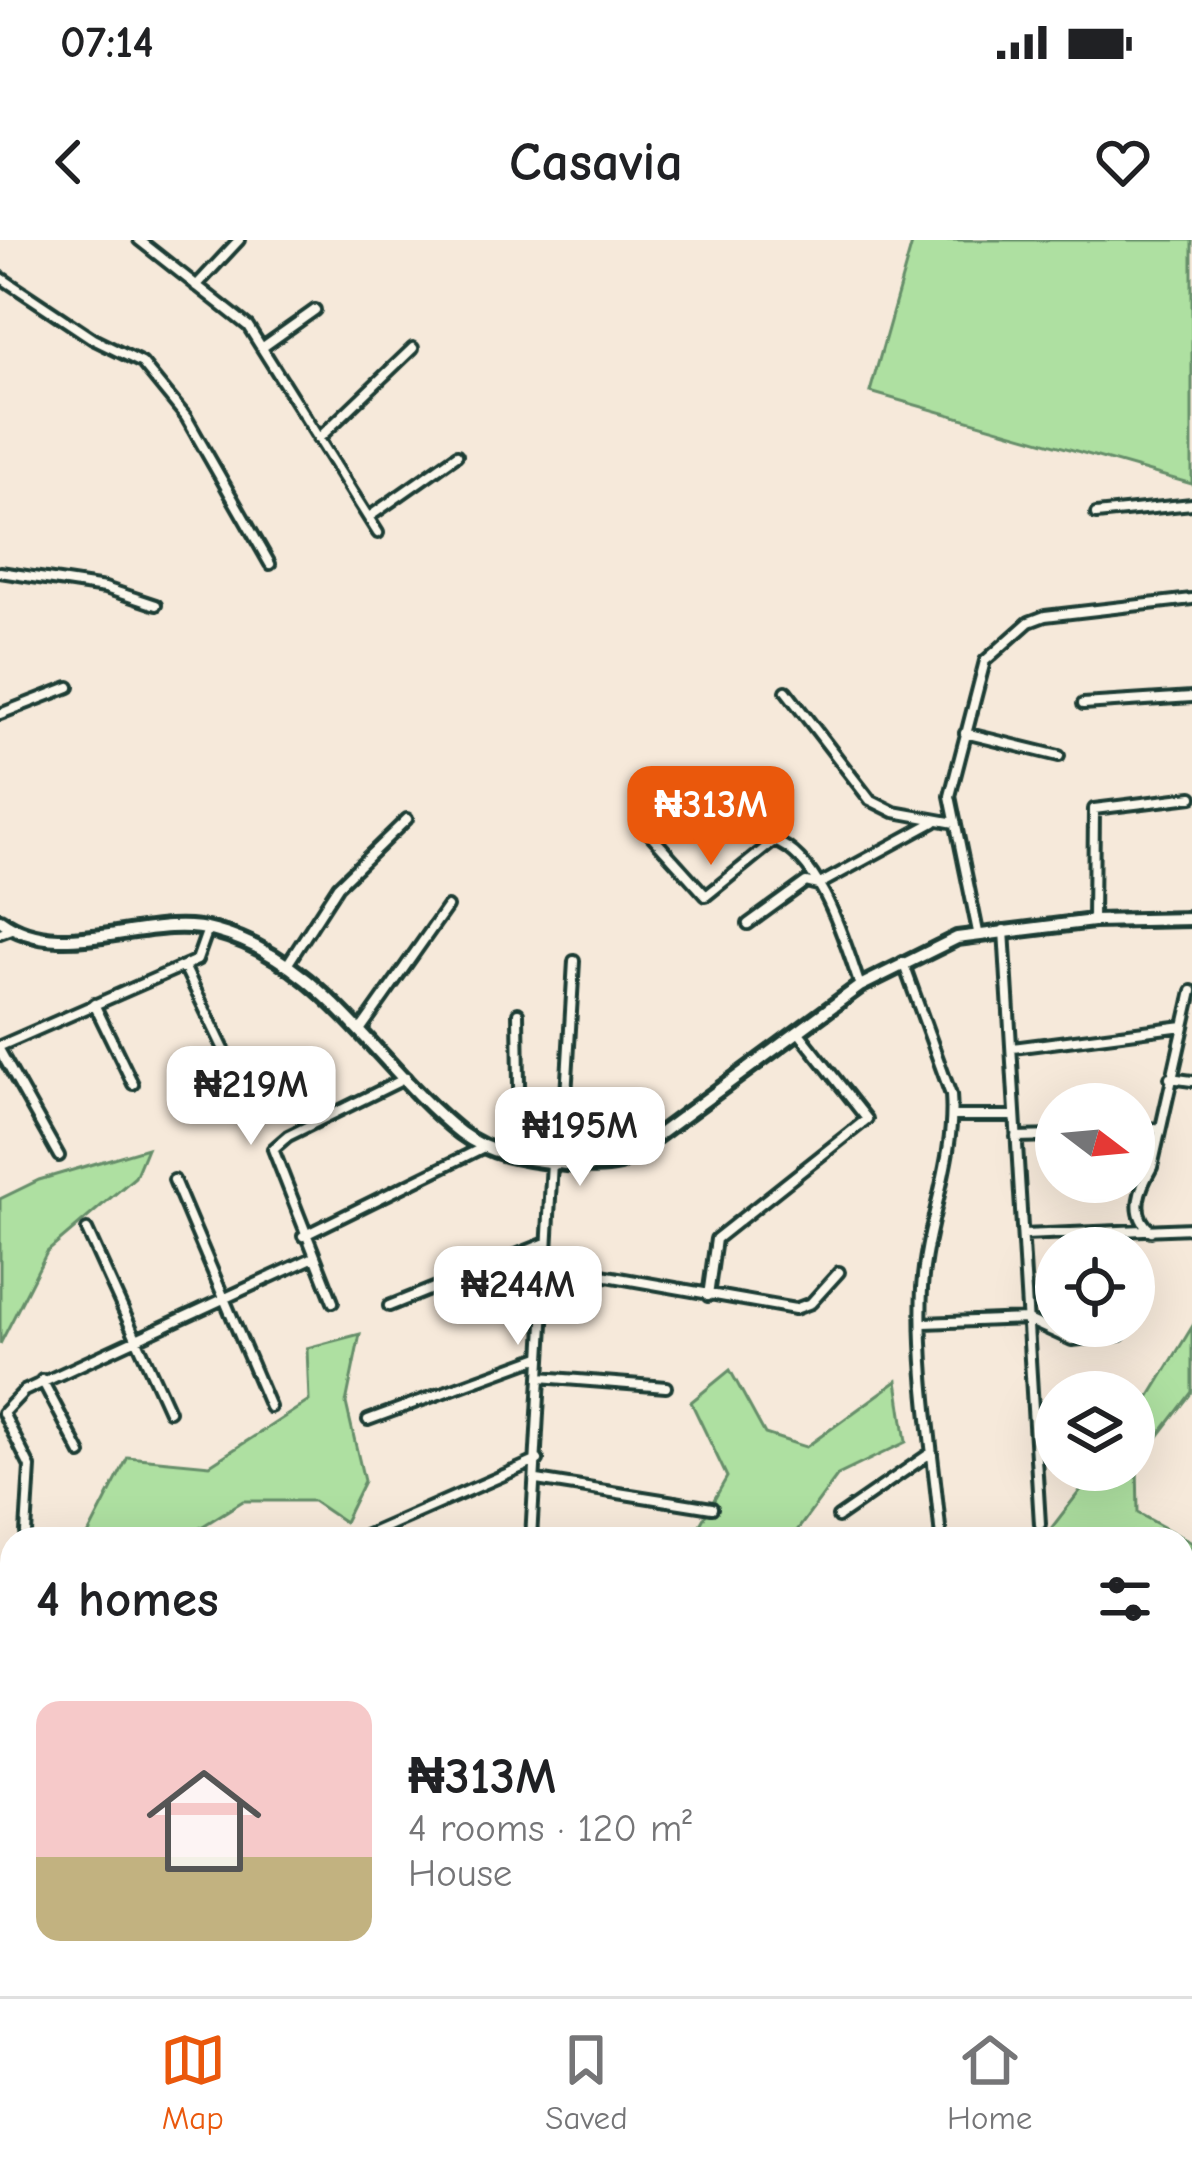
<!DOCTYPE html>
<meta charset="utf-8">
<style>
:root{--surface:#fff;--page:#f2f2f2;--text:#202124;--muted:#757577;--line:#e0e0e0;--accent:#ea580c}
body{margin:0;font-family:"Comic Neue",sans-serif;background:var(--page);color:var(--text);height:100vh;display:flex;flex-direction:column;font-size:45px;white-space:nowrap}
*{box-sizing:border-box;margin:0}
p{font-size:39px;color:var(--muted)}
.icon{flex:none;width:66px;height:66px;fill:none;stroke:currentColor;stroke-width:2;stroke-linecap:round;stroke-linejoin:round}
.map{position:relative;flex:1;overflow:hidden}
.details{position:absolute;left:0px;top:1287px;width:1194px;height:471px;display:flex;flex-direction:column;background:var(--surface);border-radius:36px 36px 0 0;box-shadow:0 12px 48px #0002}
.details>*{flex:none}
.needle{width:78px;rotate:106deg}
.controls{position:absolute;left:1035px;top:843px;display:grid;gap:24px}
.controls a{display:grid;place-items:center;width:120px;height:120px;border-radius:50%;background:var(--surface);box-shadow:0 12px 48px #0002;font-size:60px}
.price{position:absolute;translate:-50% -102px;padding:0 27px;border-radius:24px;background:#fff;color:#222;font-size:39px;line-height:78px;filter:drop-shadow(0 3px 6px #0008)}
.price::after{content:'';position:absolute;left:50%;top:72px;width:36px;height:27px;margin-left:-18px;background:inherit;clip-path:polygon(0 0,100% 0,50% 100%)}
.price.current{background:var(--accent);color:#fff}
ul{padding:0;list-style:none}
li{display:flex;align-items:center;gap:36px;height:300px;padding:0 36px}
li span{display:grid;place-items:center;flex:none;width:336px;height:240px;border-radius:24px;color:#555}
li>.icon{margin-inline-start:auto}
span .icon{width:144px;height:144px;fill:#fffc;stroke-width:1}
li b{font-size:51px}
h2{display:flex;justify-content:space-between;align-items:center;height:144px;padding:0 36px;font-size:51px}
.status{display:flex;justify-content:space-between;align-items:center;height:84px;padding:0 60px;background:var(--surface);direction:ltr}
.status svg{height:33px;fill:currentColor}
header{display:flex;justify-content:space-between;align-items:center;height:156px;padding:0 36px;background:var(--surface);font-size:54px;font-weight:600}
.dock{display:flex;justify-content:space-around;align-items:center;height:168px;border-top:3px solid var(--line);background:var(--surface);font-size:33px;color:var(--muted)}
.dock a{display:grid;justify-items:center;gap:6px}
.dock .current{color:var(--accent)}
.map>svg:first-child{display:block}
</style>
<div class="status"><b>07:14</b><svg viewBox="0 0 49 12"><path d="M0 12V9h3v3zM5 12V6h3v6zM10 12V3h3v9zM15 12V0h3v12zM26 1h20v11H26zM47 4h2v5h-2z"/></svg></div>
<header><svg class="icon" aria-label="back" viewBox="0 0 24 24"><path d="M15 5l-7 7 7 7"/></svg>Casavia<svg class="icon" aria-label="heart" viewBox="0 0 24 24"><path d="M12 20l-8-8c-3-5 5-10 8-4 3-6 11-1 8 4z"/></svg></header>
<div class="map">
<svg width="1192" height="1756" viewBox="0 0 1192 1756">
<rect width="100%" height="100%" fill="#f6e9da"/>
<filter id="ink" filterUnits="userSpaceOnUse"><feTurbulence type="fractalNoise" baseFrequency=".00833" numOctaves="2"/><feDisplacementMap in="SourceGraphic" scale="24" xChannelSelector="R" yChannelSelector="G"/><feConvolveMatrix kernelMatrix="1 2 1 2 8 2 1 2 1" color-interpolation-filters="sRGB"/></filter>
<g filter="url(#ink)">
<path fill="#aee0a1" stroke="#668e6a" stroke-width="3" d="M913 0H1192V244L870 152Z
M147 908 135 937 47 1012 0 1104V959L39 940Z
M1192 1087V1152L1137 1224 1138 1273 1192 1303V1355L1182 1350V1299H1043L1096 1230H1134V1182Z
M360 1094 346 1163 364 1241 344 1282 313 1261H243L182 1299H86L128 1217 210 1225 309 1161 307 1108Z
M730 1130 765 1194 806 1207 897 1141 906 1202 838 1235 796 1292 798 1299H706L697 1290 727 1237 691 1162Z
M0 1327 12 1329V1492L0 1469Z
M12 1530V1686L0 1683V1538Z
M225 1746H508L536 1756H230Z"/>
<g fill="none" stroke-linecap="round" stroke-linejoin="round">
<g stroke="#1f3d34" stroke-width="16">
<path id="minor" d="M139 0 248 86 378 293
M0 37 93 99 142 123 186 177 270 324
M196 46 239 0
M263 107 315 70
M318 199 413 108
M1096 274 1192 264
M369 277 457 215
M0 332 105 348 156 365
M786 451 870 560 894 572 955 583
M1083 464 1192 457
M0 474 69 447
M965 493 1059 516
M734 550 777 600
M650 594 706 656 774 601C821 617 845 703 860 746
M1093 681 1094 569 1192 557
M748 684 806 642 818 645 934 582
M1004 690 1040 1284
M978 692 950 556 985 421 1029 382 1045 376 1192 359
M0 693 11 689
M903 722 951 855C956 918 926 984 922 1048 918 1130 934 1217 941 1299
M287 725 338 646 407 579
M184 726 230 822
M94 764 133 844
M518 773 520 917
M361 789 447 667
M0 806 197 720 208 689
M1013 808 1183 786
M0 811 59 916
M1170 838 1192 841
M953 876H1015
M1134 890 1159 888
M1016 897 1056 896
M562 924 574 721
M174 940 270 1167
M87 990 169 1171
M1151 991C1129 973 1140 948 1152 927L1192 751
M1023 995 1192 988
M303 996 484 907
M545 1025 795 1069 811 1063 839 1032
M708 1056 716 999 867 879 800 794
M333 1062 273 909 288 896 406 838
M389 1066 546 1003
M924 1083 1026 1079 1072 1100 1120 1095
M540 1137 666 1147
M42 1140 81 1214
M368 1180 540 1117
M537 1240 712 1268
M838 1277 932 1212
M26 1293 30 1227 3 1173 24 1151 312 1018
M358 1299 538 1220
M531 1299 552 922
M1182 1448 1192 1457
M1182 1575 1192 1584
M1182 1658 1192 1661
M1182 1722 1192 1691
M854 1746 889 1756
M966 1756 969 1746
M1066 1756 1069 1746
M1173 1756 1175 1746"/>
</g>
<g stroke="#1f3d34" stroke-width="20">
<path id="tertiary" d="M0 680C62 726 147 672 215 691 324 720 378 828 461 893 489 914 523 919 557 923 578 925 599 928 620 923L860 746 957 698 1093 681 1192 679"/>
</g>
<use href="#minor" stroke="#fbf7ec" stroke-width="8"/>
<use href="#tertiary" stroke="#fbf7ec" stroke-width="10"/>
</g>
</g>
</svg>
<div class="controls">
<a><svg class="needle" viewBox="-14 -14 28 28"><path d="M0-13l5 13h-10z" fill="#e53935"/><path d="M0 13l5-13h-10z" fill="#757577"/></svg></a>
<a><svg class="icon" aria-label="locate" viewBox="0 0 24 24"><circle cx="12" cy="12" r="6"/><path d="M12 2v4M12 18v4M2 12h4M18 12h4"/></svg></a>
<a><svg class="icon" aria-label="layers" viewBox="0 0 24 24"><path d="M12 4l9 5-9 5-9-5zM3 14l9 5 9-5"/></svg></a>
</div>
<b class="price current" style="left:711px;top:628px">₦313M</b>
<b class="price" style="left:251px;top:908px">₦219M</b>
<b class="price" style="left:580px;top:949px">₦195M</b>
<b class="price" style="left:518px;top:1108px">₦244M</b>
<section class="details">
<h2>4 homes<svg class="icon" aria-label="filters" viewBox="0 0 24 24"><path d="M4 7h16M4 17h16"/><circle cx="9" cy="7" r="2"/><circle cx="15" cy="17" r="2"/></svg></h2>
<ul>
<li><span style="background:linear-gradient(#f6c9c9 65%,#c2b280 0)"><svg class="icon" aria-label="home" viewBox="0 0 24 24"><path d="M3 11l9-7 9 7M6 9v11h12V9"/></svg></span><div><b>₦313M</b><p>4 rooms · 120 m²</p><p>House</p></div></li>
</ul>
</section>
</div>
<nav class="dock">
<a class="current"><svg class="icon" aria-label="map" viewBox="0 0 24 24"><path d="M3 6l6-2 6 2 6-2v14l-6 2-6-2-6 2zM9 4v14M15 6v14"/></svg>Map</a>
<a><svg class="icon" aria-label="saved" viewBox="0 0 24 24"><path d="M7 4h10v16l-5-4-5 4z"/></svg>Saved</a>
<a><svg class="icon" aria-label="home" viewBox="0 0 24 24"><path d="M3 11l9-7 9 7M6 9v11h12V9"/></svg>Home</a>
</nav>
